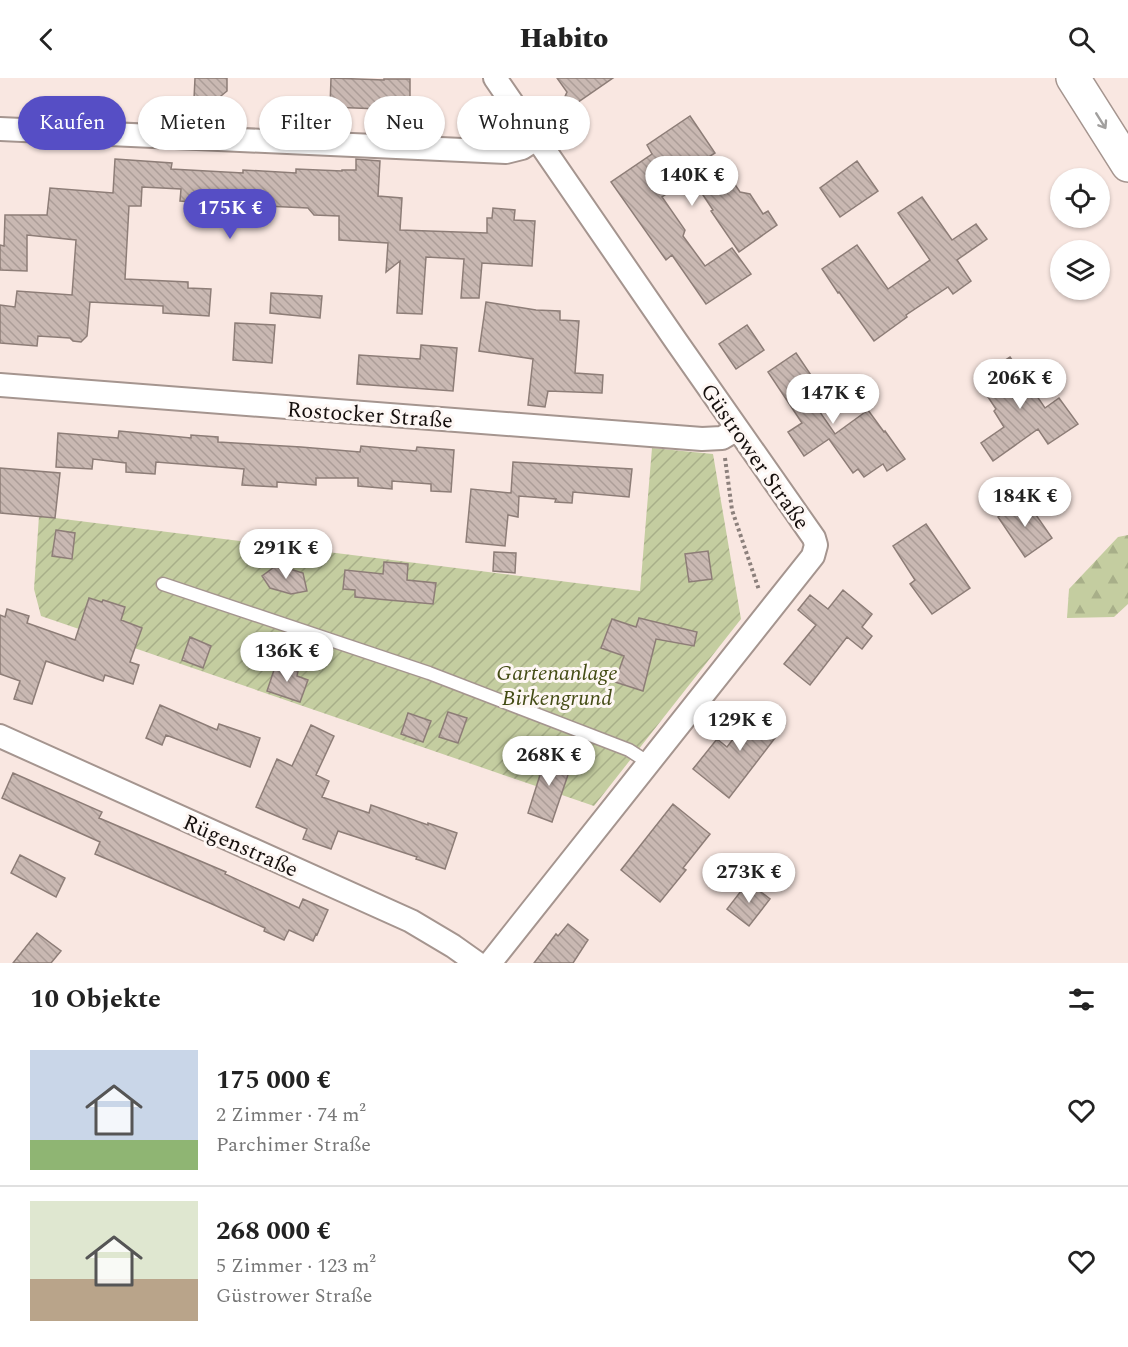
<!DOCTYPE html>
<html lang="de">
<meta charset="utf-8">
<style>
:root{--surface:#fff;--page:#f2f2f2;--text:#222;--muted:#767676;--line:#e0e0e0;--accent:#564ec5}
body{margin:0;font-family:Spectral,serif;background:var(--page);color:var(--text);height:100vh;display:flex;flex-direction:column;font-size:22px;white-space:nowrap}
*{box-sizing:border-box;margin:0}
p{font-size:20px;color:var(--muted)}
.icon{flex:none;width:33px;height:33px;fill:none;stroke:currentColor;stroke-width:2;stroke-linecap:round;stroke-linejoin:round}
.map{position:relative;height:885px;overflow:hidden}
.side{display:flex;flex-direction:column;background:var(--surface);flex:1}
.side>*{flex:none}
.guide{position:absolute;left:18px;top:18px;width:600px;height:54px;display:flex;gap:12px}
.controls{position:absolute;left:1050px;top:90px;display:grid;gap:12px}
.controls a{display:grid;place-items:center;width:60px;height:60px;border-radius:50%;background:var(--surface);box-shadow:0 2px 4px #0004;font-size:30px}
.price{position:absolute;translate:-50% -51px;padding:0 14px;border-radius:21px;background:#fff;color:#222;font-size:20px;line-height:39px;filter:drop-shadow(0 2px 3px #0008)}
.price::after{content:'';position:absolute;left:50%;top:36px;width:18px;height:14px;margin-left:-9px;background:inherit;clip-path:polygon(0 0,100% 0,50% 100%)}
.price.current{background:var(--accent);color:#fff}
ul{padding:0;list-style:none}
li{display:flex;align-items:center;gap:18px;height:150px;padding:0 30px}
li+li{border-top:2px solid var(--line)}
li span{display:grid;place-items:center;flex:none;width:168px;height:120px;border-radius:0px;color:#555}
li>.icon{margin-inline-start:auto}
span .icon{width:72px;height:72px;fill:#fffc;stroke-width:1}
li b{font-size:26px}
h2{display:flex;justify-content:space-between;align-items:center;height:72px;padding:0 30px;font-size:26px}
.chip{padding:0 21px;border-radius:27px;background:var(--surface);box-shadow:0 2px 4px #0004;font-size:21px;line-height:54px}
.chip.current{background:var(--accent);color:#fff}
header{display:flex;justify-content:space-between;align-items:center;height:78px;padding:0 30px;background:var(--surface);font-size:27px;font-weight:800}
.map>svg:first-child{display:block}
</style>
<header><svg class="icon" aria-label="back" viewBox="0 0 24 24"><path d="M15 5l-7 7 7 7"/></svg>Habito<svg class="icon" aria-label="search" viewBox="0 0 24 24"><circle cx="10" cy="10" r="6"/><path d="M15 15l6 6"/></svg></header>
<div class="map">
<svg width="1128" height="885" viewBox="0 0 1128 885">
<defs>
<pattern id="forest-firs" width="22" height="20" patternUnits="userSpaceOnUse" patternTransform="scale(1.5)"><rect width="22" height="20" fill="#c4cda0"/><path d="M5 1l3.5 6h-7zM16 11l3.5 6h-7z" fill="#a8af89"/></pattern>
<pattern id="garden-furrows" width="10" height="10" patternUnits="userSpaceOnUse" patternTransform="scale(1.5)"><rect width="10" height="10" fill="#c4cda0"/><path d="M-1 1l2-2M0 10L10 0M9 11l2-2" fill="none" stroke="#a8af89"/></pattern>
<pattern id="building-back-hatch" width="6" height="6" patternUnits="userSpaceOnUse" patternTransform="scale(1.5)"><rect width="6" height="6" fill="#c9b8b2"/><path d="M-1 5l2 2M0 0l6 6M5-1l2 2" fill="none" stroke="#ac9d98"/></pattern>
</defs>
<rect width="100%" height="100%" fill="#f9e7e1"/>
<path fill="url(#forest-firs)" d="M1128 457V526L1114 539 1067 540 1069 511 1118 459Z"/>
<path fill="url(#garden-furrows)" d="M652 370 713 376 741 541 594 728 41 538 34 511 39 438 640 513Z"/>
<path fill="url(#building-back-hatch)" stroke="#8d7d77" stroke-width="1.5" d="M195 0H227V13L210 27 204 21H194Z
M331 0 384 2V1H410V28L405 27V32L330 29Z
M557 0H613L555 40 567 14Z
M690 38 715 75 707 80 726 110 734 105 740 114 750 116 763 136 768 133 777 147 739 174 711 133 713 132 691 99 662 119 685 152 683 158 705 188 732 170 751 196 706 226 672 177 666 182 611 104 652 76 647 67Z
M115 81 172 85 171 91 243 95V92L296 95V91L342 93V92H356V81L380 83 378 118 402 120 400 152 487 155V140H492L493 130 515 132 514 142 535 143 532 188 482 185 479 220H461L464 181 426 179 422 236 397 235 400 183 386 194 388 165 339 162V138L314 137 308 130 242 127V123L206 124 200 132 194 124 180 123 181 111 142 109 141 128H129L125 201 188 204V210L211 211 209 238 163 235V228L90 224 87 258 81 264 73 263 70 260 38 258 37 268 0 265V227L15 229 17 213 72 217 76 162 27 157V193L0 192V167L4 168 5 137H47L50 110 113 115Z
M857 83 878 113 840 139 820 110Z
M922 119 952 162 976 146 987 161 957 182 971 203 953 216 948 209 906 237 907 239 874 263 839 214 838 215 822 191 857 167 888 211 930 182 898 135Z
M271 215 322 218 320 240 270 235Z
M486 224 536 232 560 233V242L579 243 575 295 603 297 602 315 548 313 545 329 528 327 533 281 479 273Z
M235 245 275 247 272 285 233 282Z
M747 247 764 272 736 291 719 266Z
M421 267 457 270 453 313 357 306 359 277 420 281Z
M796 275 815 303 804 311 835 356 868 332 884 354 885 353 905 381 887 393 883 386 864 399 858 391 853 395 829 361 804 378 788 354 802 345 768 294Z
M1010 279 1045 330 1059 320 1078 346 1048 366 1038 351 993 383 981 365 1004 349 994 333 996 331 976 301Z
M119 353 191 360V357L218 359V364L301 369 360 374 361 368 416 373 417 369 454 372 451 414 431 413V406L392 403V411L358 408V400H316V407L277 404V409L242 407 244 391 156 384 155 396 126 394V385L93 381 92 391 56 389 58 355 118 360Z
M513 384 632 391 629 419 573 414 572 425 555 424 556 421 519 418 518 439 508 437 505 468 466 464 471 411 511 415Z
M0 390 60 395 55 440 0 435Z
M1025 421 1052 460 1025 479 998 439Z
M926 446 970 510 932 536 910 506 915 502 893 468Z
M56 452 75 455 72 481 52 478Z
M708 473 712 501 689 504 685 476Z
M494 474 516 475 515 495 493 493Z
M384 484 408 486 407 502 436 505 433 526 355 519V512L343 511 345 492 383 496Z
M277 487 303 495 307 513 291 516 270 510 262 498Z
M843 512 872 536 862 549 872 558 862 571 847 559 810 607 784 586 816 547 798 532 810 517 828 531Z
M89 520 102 524 103 522 125 529 121 542 142 550 130 584 139 587 133 606 105 597 103 603 46 583 32 626 14 621 20 603 0 596V537L5 539 7 531 29 538 27 545 75 562Z
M639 540 697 554 694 568 656 561 643 613 615 604 624 578 601 570 612 541 636 549Z
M190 559 211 568 203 590 182 582Z
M276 586 298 593 297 598 308 602 300 624 267 613Z
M761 625 778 638 776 640 785 647 729 720 693 691 717 661 727 669Z
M160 627 217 652 219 646 260 660 250 689 166 657 162 667 146 660Z
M448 634 467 640 458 665 439 659Z
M408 635 431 643 423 664 401 656Z
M311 647 334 658 316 697 329 703 322 719 369 735 371 727 428 747V745L457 755 445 791 416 781 417 779 338 753 331 771 303 761 307 751 256 729 277 681 292 688Z
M544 675 572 685 552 744 528 735 540 697 537 696Z
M13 695 102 734 99 740 226 794 225 796 299 830 303 821 328 832 317 857 316 856 313 863 289 852 284 862 264 853 265 850 212 826 95 776 100 764 2 720Z
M673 726 710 756 683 790 686 792 660 824 621 792Z
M20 777 65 800 56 819 11 795Z
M748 804 770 821 749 848 727 831Z
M568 846 588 862 573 885H534L556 856 558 858Z
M37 855 61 873 51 885H13Z"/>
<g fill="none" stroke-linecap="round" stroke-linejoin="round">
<g stroke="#a5958f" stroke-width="15">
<path id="service" d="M163 506 429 595 629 672 649 685"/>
</g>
<g stroke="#a5958f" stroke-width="26">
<path id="minor" d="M0 51 506 74 522 70 536 61
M0 307 702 361 722 360 737 351
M0 658 411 843 453 868 477 885
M490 885 813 478 816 467 814 460 676 263 495 0"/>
</g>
<g stroke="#a5958f" stroke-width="36">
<path id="motorway" d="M1073 0 1128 87"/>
</g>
<path stroke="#8c807c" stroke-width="4" stroke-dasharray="3 3" stroke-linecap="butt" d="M725 380 732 432 759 512"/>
<use href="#service" stroke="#fff" stroke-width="12"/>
<use href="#minor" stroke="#fff" stroke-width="22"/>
<use href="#motorway" stroke="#fff" stroke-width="33"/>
</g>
<defs><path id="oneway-shaft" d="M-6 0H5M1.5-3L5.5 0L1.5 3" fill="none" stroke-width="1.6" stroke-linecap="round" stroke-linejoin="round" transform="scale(1.5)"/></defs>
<use stroke="#a19f9e" href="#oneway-shaft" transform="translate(1101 43) rotate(58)"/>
<g text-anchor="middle" stroke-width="6" stroke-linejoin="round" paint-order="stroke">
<g font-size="22" fill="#150f0d" stroke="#fef7f4">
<text transform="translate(370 336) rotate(4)" y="8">Rostocker Straße</text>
<text transform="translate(756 378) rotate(55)" y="8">Güstrower Straße</text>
<text transform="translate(241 767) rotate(24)" y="8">Rügenstraße</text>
</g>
<g font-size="22" font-style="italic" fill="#444c15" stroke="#fef7f4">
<text x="557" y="602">Gartenanlage<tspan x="557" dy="25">Birkengrund</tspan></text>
</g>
</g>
</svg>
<div class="controls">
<a><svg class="icon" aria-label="locate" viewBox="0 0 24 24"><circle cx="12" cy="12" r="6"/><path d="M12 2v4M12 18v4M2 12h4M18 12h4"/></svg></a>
<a><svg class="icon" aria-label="layers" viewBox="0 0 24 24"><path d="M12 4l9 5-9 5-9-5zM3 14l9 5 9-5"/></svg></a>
</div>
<b class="price" style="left:692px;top:129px">140K €</b>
<b class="price current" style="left:230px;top:162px">175K €</b>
<b class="price" style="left:1020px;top:332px">206K €</b>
<b class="price" style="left:833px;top:347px">147K €</b>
<b class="price" style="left:1025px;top:450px">184K €</b>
<b class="price" style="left:286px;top:502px">291K €</b>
<b class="price" style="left:287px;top:605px">136K €</b>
<b class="price" style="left:740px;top:674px">129K €</b>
<b class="price" style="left:549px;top:709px">268K €</b>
<b class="price" style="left:749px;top:826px">273K €</b>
<div class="guide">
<a class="chip current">Kaufen</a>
<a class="chip">Mieten</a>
<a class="chip">Filter</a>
<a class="chip">Neu</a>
<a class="chip">Wohnung</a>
</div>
</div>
<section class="side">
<h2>10 Objekte<svg class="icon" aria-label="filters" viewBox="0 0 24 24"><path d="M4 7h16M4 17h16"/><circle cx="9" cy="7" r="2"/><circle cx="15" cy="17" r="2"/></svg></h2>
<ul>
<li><span style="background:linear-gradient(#c9d6e8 75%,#8fb573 0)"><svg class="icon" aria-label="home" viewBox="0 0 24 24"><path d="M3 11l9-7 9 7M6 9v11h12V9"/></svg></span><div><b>175 000 €</b><p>2 Zimmer · 74 m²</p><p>Parchimer Straße</p></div><svg class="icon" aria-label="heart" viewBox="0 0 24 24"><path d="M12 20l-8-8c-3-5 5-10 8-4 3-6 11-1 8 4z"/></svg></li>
<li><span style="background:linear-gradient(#dfe7d0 65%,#b9a48a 0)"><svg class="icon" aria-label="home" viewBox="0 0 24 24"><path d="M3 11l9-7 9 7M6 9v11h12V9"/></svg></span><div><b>268 000 €</b><p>5 Zimmer · 123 m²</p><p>Güstrower Straße</p></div><svg class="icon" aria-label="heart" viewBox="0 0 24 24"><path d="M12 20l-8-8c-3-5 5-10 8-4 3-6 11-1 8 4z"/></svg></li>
</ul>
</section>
